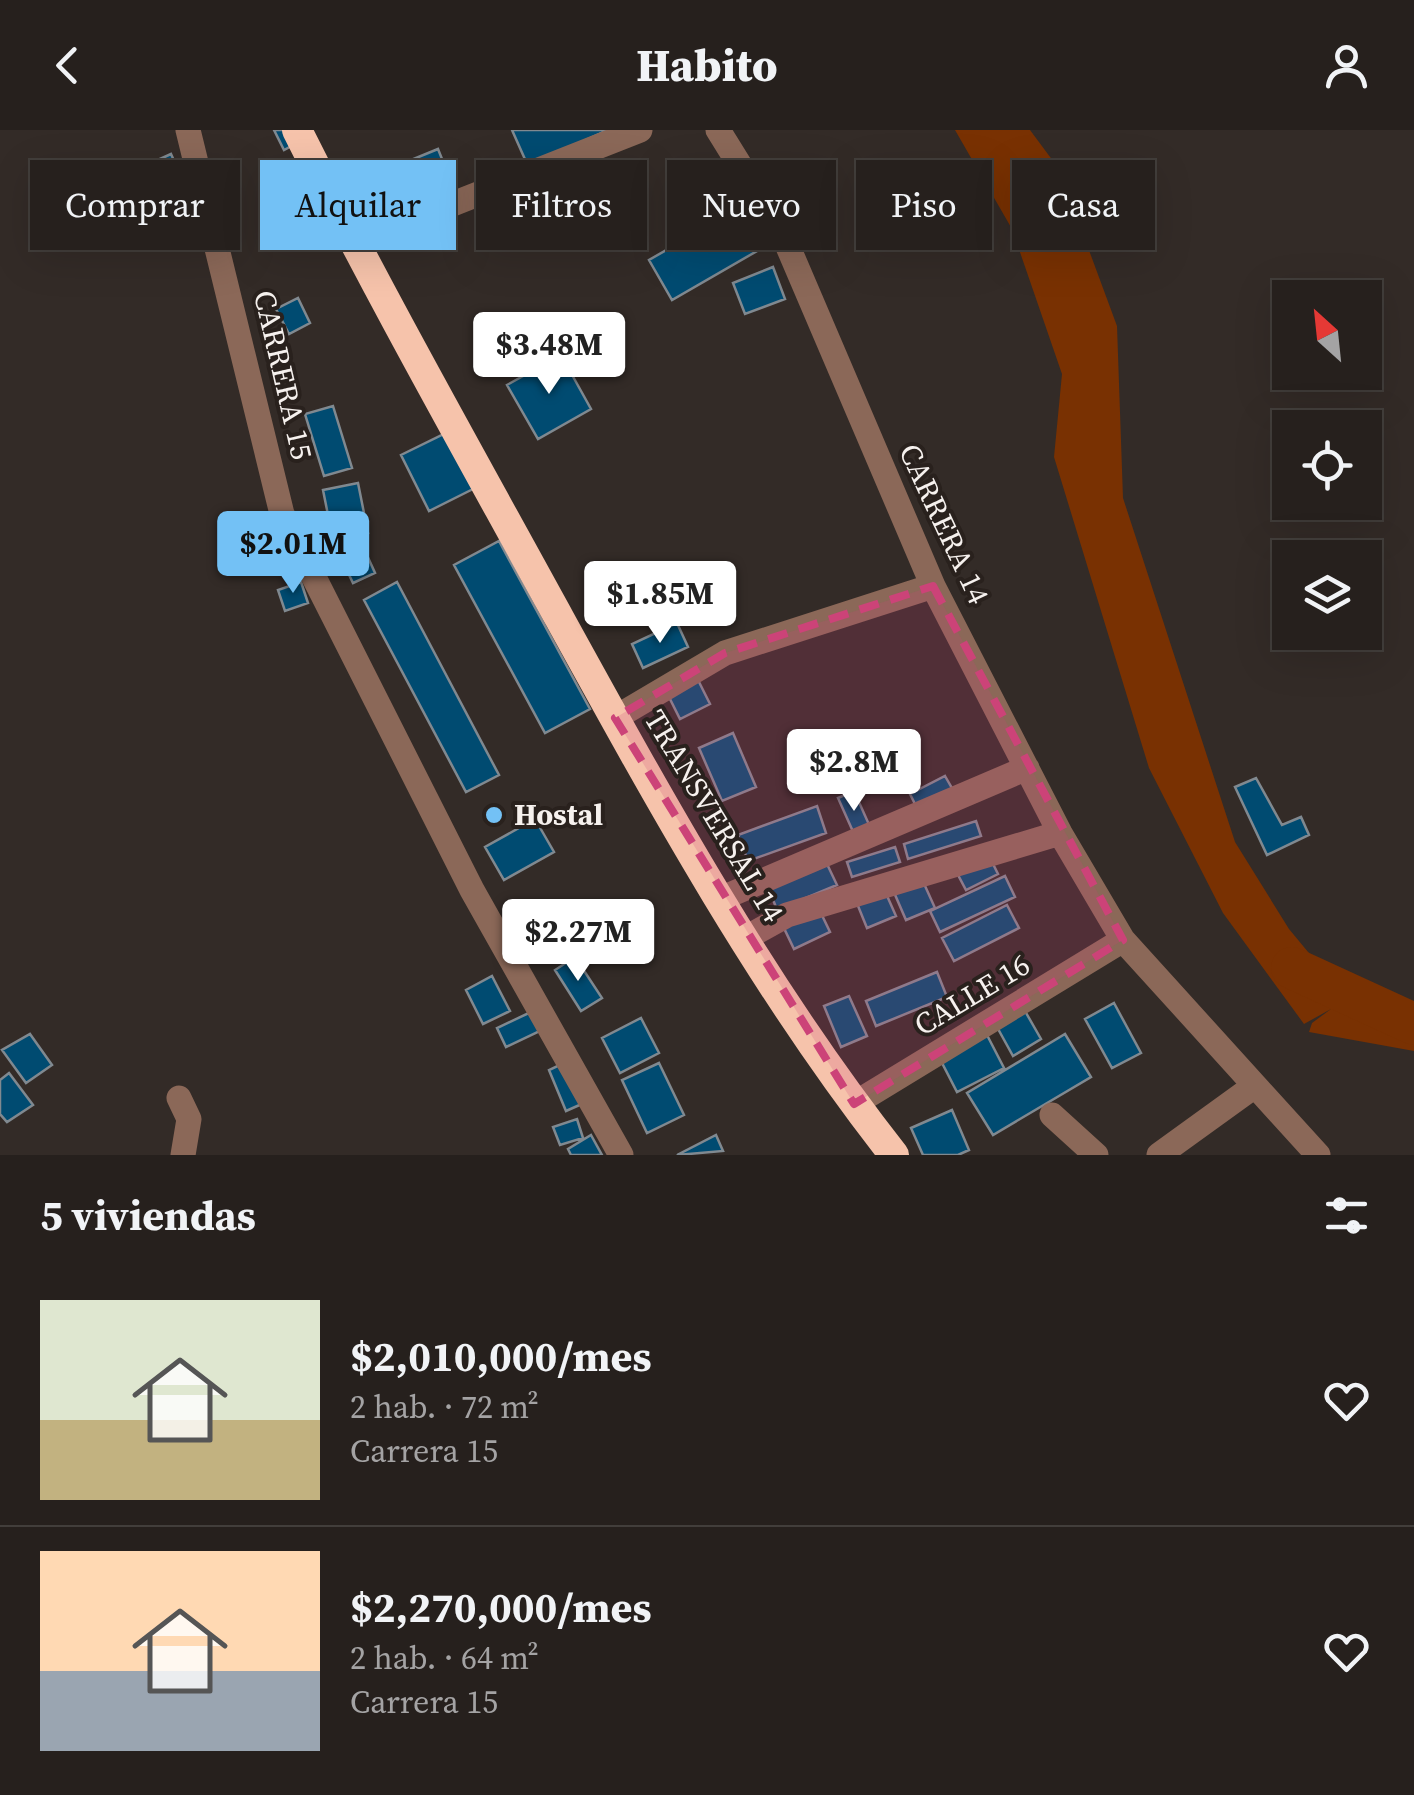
<!DOCTYPE html>
<html lang="es">
<meta charset="utf-8">
<style>
:root{--surface:#26201d;--page:#2e2826;--text:#f1f3f6;--muted:#a4a3a4;--line:#423e3b;--accent:#73c1f5}
body{margin:0;font-family:"Source Serif 4",serif;background:var(--page);color:var(--text);height:100vh;display:flex;flex-direction:column;font-size:38px;white-space:nowrap}
*{box-sizing:border-box;margin:0}
p{font-size:32px;color:var(--muted)}
.icon{flex:none;width:55px;height:55px;fill:none;stroke:currentColor;stroke-width:2;stroke-linecap:round;stroke-linejoin:round}
.map{position:relative;height:1025px;overflow:hidden}
.details{display:flex;flex-direction:column;background:var(--surface);flex:1}
.details>*{flex:none}
.top-card{position:absolute;left:30px;top:30px;width:1355px;height:90px;display:flex;gap:20px}
.needle{width:65px;rotate:333deg}
.controls{position:absolute;left:1272px;top:150px;display:grid;gap:20px}
.controls a{display:grid;place-items:center;width:110px;height:110px;border-radius:0px;background:var(--surface);box-shadow:0 10px 40px #0002,0 0 0 2px var(--line);font-size:50px}
.price{position:absolute;translate:-50% -85px;padding:0 22px;border-radius:10px;background:#fff;color:#222;font-size:32px;line-height:65px;filter:drop-shadow(0 2px 5px #0008)}
.price::after{content:'';position:absolute;left:50%;top:60px;width:30px;height:22px;margin-left:-15px;background:inherit;clip-path:polygon(0 0,100% 0,50% 100%)}
.price.on{background:var(--accent);color:#111}
ul{padding:0;list-style:none}
li{display:flex;align-items:center;gap:30px;height:250px;padding:0 40px}
li+li{border-top:2px solid var(--line)}
li span{display:grid;place-items:center;flex:none;width:280px;height:200px;border-radius:0px;color:#555}
li>.icon{margin-inline-start:auto}
span .icon{width:120px;height:120px;fill:#fffc;stroke-width:1}
li b{font-size:42px}
h2{display:flex;justify-content:space-between;align-items:center;height:120px;padding:0 40px;font-size:42px}
.pill{padding:0 35px;border-radius:0px;background:var(--surface);box-shadow:0 10px 40px #0002,0 0 0 2px var(--line);font-size:35px;line-height:90px}
.pill.on{background:var(--accent);color:#111}
header{display:flex;justify-content:space-between;align-items:center;height:130px;padding:0 40px;background:var(--surface);font-size:45px;font-weight:800}
.map>svg:first-child{display:block}
</style>
<header><svg class="icon" aria-label="back" viewBox="0 0 24 24"><path d="M15 5l-7 7 7 7"/></svg>Habito<svg class="icon" aria-label="person" viewBox="0 0 24 24"><circle cx="12" cy="8" r="4"/><path d="M4 21q1-7 8-7t8 7"/></svg></header>
<div class="map">
<svg width="1414" height="1025" viewBox="0 0 1414 1025">
<rect width="100%" height="100%" fill="#332b27"/>
<path fill="#793102" d="M955 0H1030L1059 39 1117 196 1123 368 1235 712 1289 799 1347 869 1414 886V921L1309 902 1312 893 1331 879 1304 894 1223 783 1149 638 1054 327 1062 244 1012 99Z"/>
<g fill="none" stroke-linecap="round" stroke-linejoin="round">
<path stroke="#793102" stroke-width="42" d="M1292 838 1414 894"/>
</g>
<path fill="#004b71" stroke="#808990" stroke-width="2.5" d="M274 0H290L297 13 284 20Z
M512 0H608L528 36Z
M438 19 456 64 412 82 394 37Z
M171 24 189 64 169 73 151 33Z
M317 71 326 90 304 100 296 81Z
M741 77 764 117 672 170 649 130Z
M278 87 288 107 279 112 269 92Z
M773 137 785 169 745 184 733 153Z
M298 168 310 193 289 204 276 179Z
M561 225 591 279 538 309 507 255Z
M333 276 352 338 324 346 305 284Z
M446 303 473 359 429 381 401 325Z
M358 353 368 403 333 410 323 360Z
M499 411 590 579 545 603 454 435Z
M361 412 375 443 353 453 338 422Z
M301 452 308 473 285 481 278 460Z
M397 452 499 645 466 662 364 470Z
M677 493 688 517 643 538 632 514Z
M697 548 710 574 680 589 667 563Z
M733 603 756 657 722 671 699 618Z
M945 646 953 660 917 678 910 664Z
M1256 648 1282 695 1301 687 1309 705 1267 725 1235 657Z
M854 661 871 699 855 706 838 668Z
M817 676 826 703 748 731 738 705Z
M535 689 554 722 504 750 485 717Z
M976 691 981 706 908 729 904 714Z
M895 717 900 732 852 747 847 732Z
M989 726 998 744 966 760 957 743Z
M827 734 837 755 777 780 769 759Z
M1005 746 1015 767 940 802 930 781Z
M921 747 935 778 906 790 893 760Z
M884 759 896 786 867 798 856 771Z
M1007 775 1019 798 954 831 942 808Z
M578 777 591 798 547 824 534 803Z
M818 777 830 802 794 819 782 794Z
M575 827 602 868 581 881 555 840Z
M937 842 947 867 876 896 866 871Z
M492 846 510 881 483 894 466 860Z
M849 866 867 906 841 917 824 876Z
M1114 873 1141 923 1112 938 1085 889Z
M1025 881 1041 909 1013 926 997 897Z
M531 882 540 901 506 917 497 898Z
M641 888 659 923 620 943 602 908Z
M30 904 52 935 26 953 2 920Z
M1065 904 1091 947 993 1005 967 963Z
M987 905 1004 938 957 962 940 929Z
M566 932 584 973 566 981 549 940Z
M659 933 684 985 647 1003 622 950Z
M9 943 33 975 7 992 0 984V950Z
M952 980 969 1020 958 1025H923L911 998Z
M577 989 583 1008 560 1015 553 997Z
M591 1005 602 1025H571L568 1019Z
M716 1005 723 1021 677 1025Z"/>
<g fill="none" stroke-linecap="round" stroke-linejoin="round">
<path stroke="#8b6858" stroke-width="25" d="M188 0 282 384 472 760 621 1025
M718 0 783 105 933 456 1060 703 1123 810 1318 1025
M354 113 640 0
M615 588 725 523 933 456
M720 769 1027 638
M746 808 787 785 1060 703
M179 968 189 989 183 1025
M854 974 1123 810
M1052 985 1096 1025
M1159 1025 1253 957"/>
<path stroke="#f6c3ab" stroke-width="30" d="M297 0C377 160 465 316 551 473 655 662 760 855 894 1025"/>
</g>
<path fill="#cc4378" fill-opacity="0.2" stroke="#cc4378" stroke-width="8" stroke-dasharray="20 12" stroke-linejoin="round" d="M933 456 1123 810 854 974 615 588 725 523Z"/>
<circle fill="#73c1f5" stroke="#29211d" stroke-width="4" cx="494" cy="685" r="10"/>
<g text-anchor="middle" stroke-width="8" stroke-linejoin="round" paint-order="stroke">
<g font-size="30" fill="#f6f1ee" stroke="#29211d">
<text transform="translate(283 245) rotate(77)" y="10">CARRERA 15</text>
<text transform="translate(944 394) rotate(65)" y="10">CARRERA 14</text>
<text transform="translate(714 686) rotate(59)" y="10">TRANSVERSAL 14</text>
<text transform="translate(972 865) rotate(-31)" y="10">CALLE 16</text>
</g>
<g font-size="30" font-weight="bold" fill="#f6f1ee" stroke="#29211d" text-anchor="start">
<text x="514" y="695">Hostal</text>
</g>
</g>
</svg>
<div class="controls">
<a><svg class="needle" viewBox="-14 -14 28 28"><path d="M0-13l5 13h-10z" fill="#e53935"/><path d="M0 13l5-13h-10z" fill="#a4a3a4"/></svg></a>
<a><svg class="icon" aria-label="locate" viewBox="0 0 24 24"><circle cx="12" cy="12" r="6"/><path d="M12 2v4M12 18v4M2 12h4M18 12h4"/></svg></a>
<a><svg class="icon" aria-label="layers" viewBox="0 0 24 24"><path d="M12 4l9 5-9 5-9-5zM3 14l9 5 9-5"/></svg></a>
</div>
<b class="price" style="left:549px;top:267px">$3.48M</b>
<b class="price on" style="left:293px;top:466px">$2.01M</b>
<b class="price" style="left:660px;top:516px">$1.85M</b>
<b class="price" style="left:854px;top:684px">$2.8M</b>
<b class="price" style="left:578px;top:854px">$2.27M</b>
<div class="top-card">
<a class="pill">Comprar</a>
<a class="pill on">Alquilar</a>
<a class="pill">Filtros</a>
<a class="pill">Nuevo</a>
<a class="pill">Piso</a>
<a class="pill">Casa</a>
</div>
</div>
<section class="details">
<h2>5 viviendas<svg class="icon" aria-label="filters" viewBox="0 0 24 24"><path d="M4 7h16M4 17h16"/><circle cx="9" cy="7" r="2"/><circle cx="15" cy="17" r="2"/></svg></h2>
<ul>
<li><span style="background:linear-gradient(#dfe7d0 60%,#c2b280 0)"><svg class="icon" aria-label="home" viewBox="0 0 24 24"><path d="M3 11l9-7 9 7M6 9v11h12V9"/></svg></span><div><b>$2,010,000/mes</b><p>2 hab. · 72 m²</p><p>Carrera 15</p></div><svg class="icon" aria-label="heart" viewBox="0 0 24 24"><path d="M12 20l-8-8c-3-5 5-10 8-4 3-6 11-1 8 4z"/></svg></li>
<li><span style="background:linear-gradient(#ffd9b3 60%,#9aa5b1 0)"><svg class="icon" aria-label="home" viewBox="0 0 24 24"><path d="M3 11l9-7 9 7M6 9v11h12V9"/></svg></span><div><b>$2,270,000/mes</b><p>2 hab. · 64 m²</p><p>Carrera 15</p></div><svg class="icon" aria-label="heart" viewBox="0 0 24 24"><path d="M12 20l-8-8c-3-5 5-10 8-4 3-6 11-1 8 4z"/></svg></li>
</ul>
</section>
